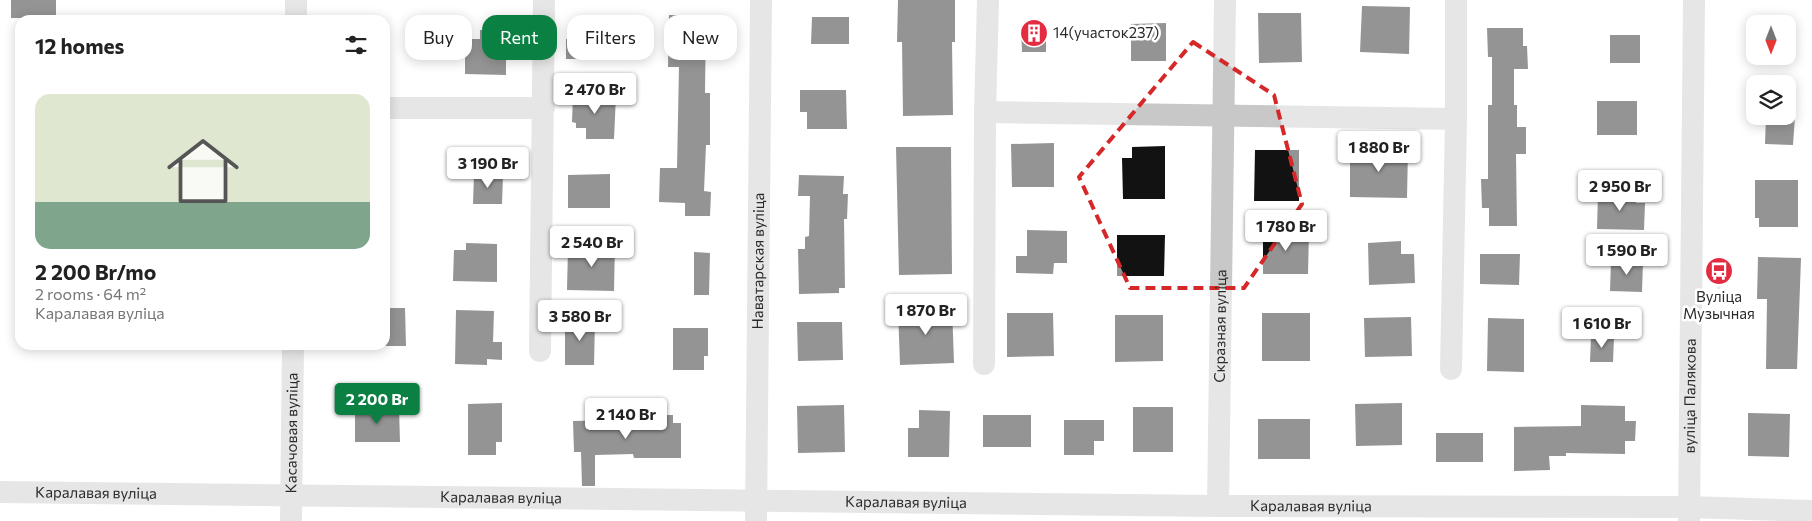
<!DOCTYPE html>
<meta charset="utf-8">
<style>
:root{--surface:#fff;--page:#f6f6f6;--text:#222;--muted:#767676;--line:#e0e0e0;--accent:#0b8043}
body{margin:0;font-family:Commissioner,sans-serif;background:var(--page);color:var(--text);height:100vh;display:flex;flex-direction:column;font-size:19px;white-space:nowrap}
*{box-sizing:border-box;margin:0}
p{font-size:16px;color:var(--muted)}
.icon{flex:none;width:28px;height:28px;fill:none;stroke:currentColor;stroke-width:2;stroke-linecap:round;stroke-linejoin:round}
.map{position:relative;flex:1;overflow:hidden}
.panel{position:absolute;left:15px;top:15px;width:375px;height:335px;display:flex;flex-direction:column;background:var(--surface);border-radius:15px;box-shadow:0 2px 12px #0003}
.panel>*{flex:none}
.guide{position:absolute;left:405px;top:15px;width:475px;height:45px;display:flex;gap:10px}
.needle{width:32px;rotate:180deg}
.controls{position:absolute;left:1746px;top:15px;display:grid;gap:10px}
.controls a{display:grid;place-items:center;width:50px;height:50px;border-radius:10px;background:var(--surface);box-shadow:0 2px 12px #0003;font-size:25px}
.price{position:absolute;translate:-50% -42px;padding:0 11px;border-radius:5px;background:#fff;color:#222;font-size:16px;line-height:32px;filter:drop-shadow(0 1px 2px #0008)}
.price::after{content:'';position:absolute;left:50%;top:30px;width:15px;height:11px;margin-left:-8px;background:inherit;clip-path:polygon(0 0,100% 0,50% 100%)}
.price.current{background:var(--accent);color:#fff}
ul{padding:0;list-style:none}
li{display:grid;align-content:center;gap:10px;height:265px;padding:0 20px}
li+li{border-top:1px solid var(--line)}
li span{display:grid;place-items:center;height:155px;border-radius:15px;color:#555}
li>.icon{margin-inline-start:auto}
span .icon{width:90px;height:90px;fill:#fffc;stroke-width:1}
li b{font-size:21px}
h2{display:flex;justify-content:space-between;align-items:center;height:60px;padding:0 20px;font-size:21px}
.chip{padding:0 18px;border-radius:15px;background:var(--surface);box-shadow:0 2px 12px #0003;font-size:18px;line-height:45px}
.chip.current{background:var(--accent);color:#fff}
.map>svg:first-child{display:block}
</style>
<div class="map">
<svg width="1812" height="521" viewBox="0 0 1812 521">
<rect width="100%" height="100%" fill="#fff"/>
<path fill="#121212" d="M11 0H56V15H38V18H11Z
M898 0H955V42H952L953 115 903 116 902 42H897Z
M1362 6 1410 7 1409 54 1360 52Z
M1258 13H1301L1302 62 1259 63Z
M669 15 706 16 705 93H710V145H706L704 191 711 192 710 216H685V203L659 202 660 168H677L679 67H668Z
M812 17H849V44H811Z
M572 20H611V35L604 36V59H566V39H572Z
M1166 23V61H1131V24Z
M1030 25H1046V52H1022L1021 26Z
M1487 28H1523V46H1527L1528 69H1514V105H1517V127H1526V154H1516L1517 226H1489V208H1482L1481 179H1488V105H1492V57H1488Z
M480 30H506V75L465 74V39H480Z
M1610 35H1640V63H1610Z
M800 90H846L847 129H807V112H800Z
M573 94 616 95 614 139H586V128H576V123L572 122Z
M1597 101H1637V135H1597Z
M1766 116H1795L1793 145 1765 144Z
M1054 143V187H1012L1011 144Z
M1165 146V199H1123L1122 158H1132V147Z
M896 147H951L952 274 899 275Z
M1350 148 1408 149 1407 198 1350 197Z
M1255 150H1299V201H1254Z
M474 174H503L502 204H473Z
M610 174V208H568V175Z
M799 175 844 176 843 194H848L847 219H844L845 288H839V293L799 294 798 249H805V237L809 236 810 196H798Z
M1755 180H1798V227H1759V218H1755Z
M1598 193H1636V203H1645L1644 230 1597 229Z
M1027 230 1067 231V263H1054L1053 274 1016 273V256H1027Z
M1263 231H1309L1308 274H1263Z
M1117 235H1165L1164 276H1117Z
M1401 241V254H1414L1415 283 1369 285 1368 243Z
M466 243 497 244V282L453 281 454 250H466Z
M599 243H615L614 291 567 290 568 248H599Z
M694 252 710 253 709 295H694Z
M1480 254H1520L1519 285 1480 284Z
M1758 257 1801 258 1797 369H1766L1767 299H1757Z
M1611 261H1643L1642 292 1610 291Z
M952 307 954 363 900 365 898 309Z
M385 308H405L406 346H385Z
M456 310 494 311 493 342H502V360L487 359V365L455 364Z
M1007 313H1053L1054 356 1007 357Z
M1262 313H1310V361H1262Z
M1115 315H1163V361L1115 362Z
M1411 317 1412 356 1365 357 1364 318Z
M1488 318 1524 319V372L1487 371Z
M565 319 595 320 594 365H565Z
M797 322H842L843 360 798 361Z
M673 328H708V356H704V370H673Z
M1591 336 1614 337 1613 362H1590Z
M502 403V442H496V455H468V404Z
M1402 403V445L1356 446 1355 404Z
M844 405 845 452 798 453 797 406Z
M1581 405 1625 406V421H1636L1635 441H1625V454L1566 453V456H1549L1550 470 1514 471V427L1581 426Z
M1133 407H1173V452H1133Z
M355 408H399L400 442H355Z
M919 410 950 411 949 457H908V428H919Z
M1748 413 1790 414 1789 457 1748 456Z
M620 415H673V423H681V458H634L633 454 595 455V486H582L581 452H574L573 421 620 420Z
M983 415H1031V447H983Z
M1258 419H1310V459H1258Z
M1064 420H1104V441H1094V455H1064Z
M1436 433H1483V462H1436Z"/>
<g fill="none" stroke-linecap="round" stroke-linejoin="round">
<path stroke="#c8c8c8" stroke-width="3" stroke-dasharray="2.5 2.5" stroke-linecap="butt" d="M1719 289V254"/>
<g stroke="#c8c8c8" stroke-width="22">
<path d="M296 20V0"/>
<path d="M385 108H544"/>
<path d="M985 112 988 0"/>
<path d="M1456 119V0"/>
<path d="M540 351 544 0"/>
<path d="M984 364 985 112 1456 119 1451 369"/>
<path id="s1" d="M0 492 1218 506 1690 507 1812 511"/>
<path id="s2" d="M1218 506 1225 0"/>
<path id="s3" d="M291 521 293 345"/>
<path id="s4" d="M756 521 761 0"/>
<path id="s5" d="M1689 521 1694 0"/>
</g>
</g>
<path d="M0 0H1812V521H0ZM1193 42 1274 95 1302 204 1244 288H1130L1079 177Z" fill="#fff" fill-opacity=".55" fill-rule="evenodd"/>
<path fill="none" stroke="#d62828" stroke-width="4" stroke-dasharray="10 6" stroke-linejoin="round" d="M1193 42 1274 95 1302 204 1244 288H1130L1079 177Z"/>
<defs>
<g id="building-disc" transform="scale(1.4375)"><circle r="9.5" fill="#e32c41" stroke="#fff"/><path d="M-4-6H4V6H1V3H-1V6H-4ZM-2.5-4.3h1.7v1.8h-1.7ZM.8-4.3h1.7v1.8H.8ZM-2.5-1h1.7V.8h-1.7ZM.8-1h1.7V.8H.8Z" fill="#fff"/></g>
<g id="bus-disc" transform="scale(1.4375)"><circle r="9.5" fill="#e32c41" stroke="#fff"/><path d="M-5-6H5V4H4V6H2V4H-2V6H-4V4H-5ZM-3.5-4V0h7V-4ZM-3.5 1.2v1.5H-2V1.2ZM2 1.2v1.5H3.5V1.2Z" fill="#fff"/></g>
</defs>
<g fill-rule="evenodd">
<use href="#building-disc" x="1034" y="33"/>
<use href="#bus-disc" x="1719" y="271"/>
</g>
<g text-anchor="middle" stroke-width="5" stroke-linejoin="round" paint-order="stroke">
<g font-size="15" fill="#2b2b2b" stroke="#fff" text-anchor="start">
<text x="1053" y="38">14(участок237)</text>
<text x="1719" y="302" text-anchor="middle">Вуліца<tspan x="1719" dy="17">Музычная</tspan></text>
</g>
<g font-size="15" fill="#2b2b2b" stroke="#fff">
<text dy="5" stroke="none"><textPath href="#s4" startOffset="260">Наватарская вуліца</textPath></text>
<text dy="5" stroke="none"><textPath href="#s2" startOffset="180">Скразная вуліца</textPath></text>
<text dy="5" stroke="none"><textPath href="#s5" startOffset="125">вуліца Палякова</textPath></text>
<text dy="5" stroke="none"><textPath href="#s3" startOffset="88">Касачовая вуліца</textPath></text>
<text dy="5" stroke="none"><textPath href="#s1" startOffset="96">Каралавая вуліца</textPath></text>
<text dy="5" stroke="none"><textPath href="#s1" startOffset="501">Каралавая вуліца</textPath></text>
<text dy="5" stroke="none"><textPath href="#s1" startOffset="906">Каралавая вуліца</textPath></text>
<text dy="5" stroke="none"><textPath href="#s1" startOffset="1311">Каралавая вуліца</textPath></text>
</g>
</g>
</svg>
<div class="controls">
<a><svg class="needle" viewBox="-14 -14 28 28"><path d="M0-13l5 13h-10z" fill="#e53935"/><path d="M0 13l5-13h-10z" fill="#767676"/></svg></a>
<a><svg class="icon" aria-label="layers" viewBox="0 0 24 24"><path d="M12 4l9 5-9 5-9-5zM3 14l9 5 9-5"/></svg></a>
</div>
<b class="price" style="left:595px;top:115px">2 470 Br</b>
<b class="price" style="left:1379px;top:173px">1 880 Br</b>
<b class="price" style="left:488px;top:189px">3 190 Br</b>
<b class="price" style="left:1620px;top:212px">2 950 Br</b>
<b class="price" style="left:1286px;top:252px">1 780 Br</b>
<b class="price" style="left:592px;top:268px">2 540 Br</b>
<b class="price" style="left:1627px;top:276px">1 590 Br</b>
<b class="price" style="left:926px;top:336px">1 870 Br</b>
<b class="price" style="left:580px;top:342px">3 580 Br</b>
<b class="price" style="left:1602px;top:349px">1 610 Br</b>
<b class="price current" style="left:377px;top:425px">2 200 Br</b>
<b class="price" style="left:626px;top:440px">2 140 Br</b>
<div class="guide">
<a class="chip">Buy</a>
<a class="chip current">Rent</a>
<a class="chip">Filters</a>
<a class="chip">New</a>
</div>
<section class="panel">
<h2>12 homes<svg class="icon" aria-label="filters" viewBox="0 0 24 24"><path d="M4 7h16M4 17h16"/><circle cx="9" cy="7" r="2"/><circle cx="15" cy="17" r="2"/></svg></h2>
<ul>
<li><span style="background:linear-gradient(#dfe7d0 70%,#7fa58c 0)"><svg class="icon" aria-label="home" viewBox="0 0 24 24"><path d="M3 11l9-7 9 7M6 9v11h12V9"/></svg></span><div><b>2 200 Br/mo</b><p>2 rooms · 64 m²</p><p>Каралавая вуліца</p></div></li>
</ul>
</section>
</div>
